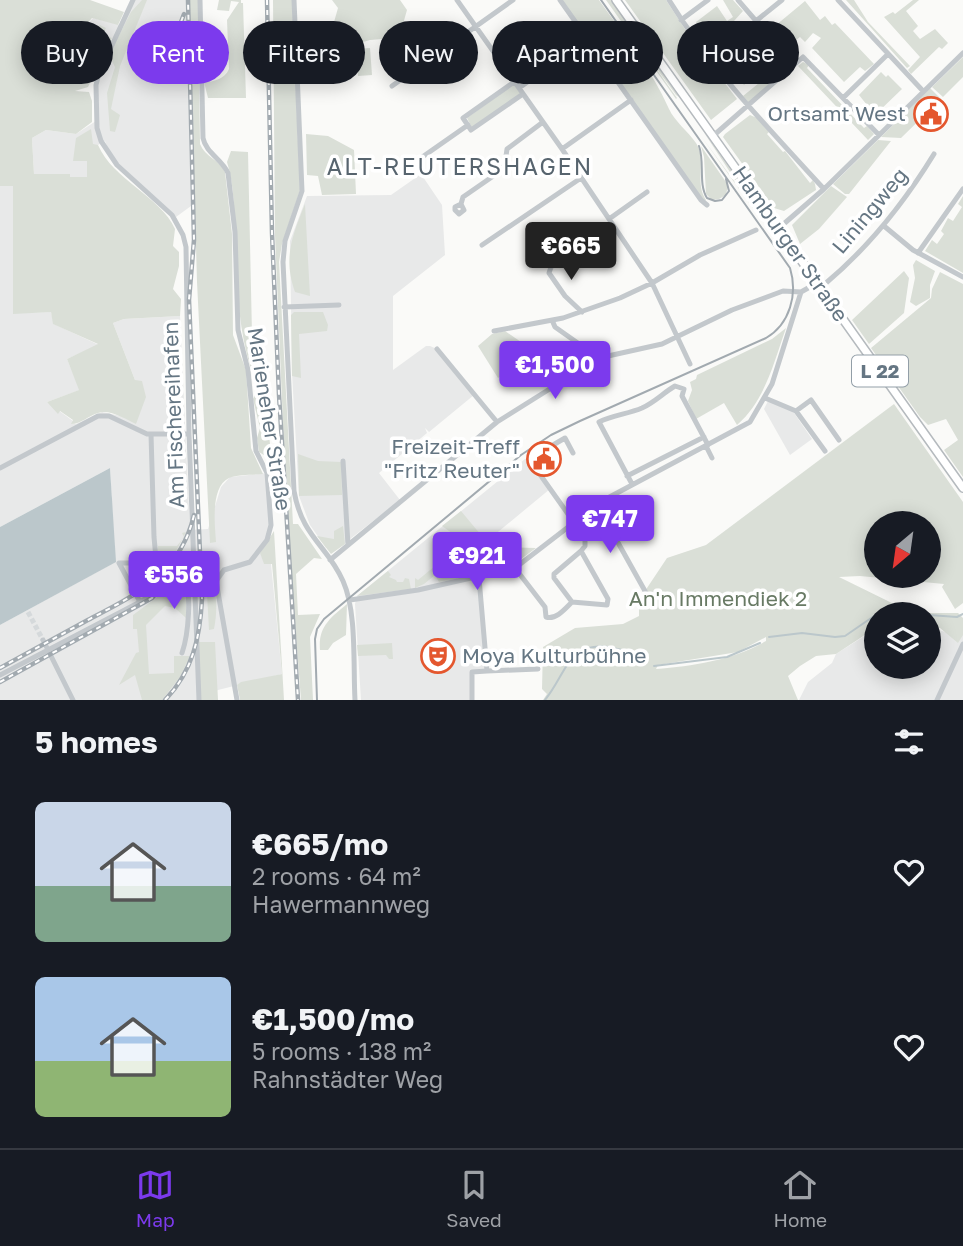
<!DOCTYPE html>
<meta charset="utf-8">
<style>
:root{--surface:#171b24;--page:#20242c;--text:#f1f3f6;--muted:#9ea1a6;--line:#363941;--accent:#7c3aed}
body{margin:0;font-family:"Golos Text",sans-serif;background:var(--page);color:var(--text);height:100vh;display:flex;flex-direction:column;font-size:26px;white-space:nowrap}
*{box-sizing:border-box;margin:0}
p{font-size:23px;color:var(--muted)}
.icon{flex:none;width:38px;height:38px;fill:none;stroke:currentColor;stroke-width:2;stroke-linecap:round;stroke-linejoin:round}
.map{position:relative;height:700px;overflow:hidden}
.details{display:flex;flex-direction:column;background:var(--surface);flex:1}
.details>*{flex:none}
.top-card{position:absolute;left:21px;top:21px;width:922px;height:63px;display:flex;gap:14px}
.needle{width:46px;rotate:209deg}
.tools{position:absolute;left:864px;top:511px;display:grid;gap:14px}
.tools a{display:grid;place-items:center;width:77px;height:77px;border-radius:50%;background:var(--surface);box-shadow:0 4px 18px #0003;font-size:35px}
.price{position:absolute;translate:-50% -60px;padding:0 16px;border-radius:7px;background:var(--accent);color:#fff;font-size:23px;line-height:46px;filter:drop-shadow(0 2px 4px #0008)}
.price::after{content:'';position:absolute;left:50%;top:42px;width:21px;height:16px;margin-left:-10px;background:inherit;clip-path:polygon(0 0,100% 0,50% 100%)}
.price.active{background:#222;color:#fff}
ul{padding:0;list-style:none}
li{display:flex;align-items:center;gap:21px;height:175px;padding:0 35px}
li span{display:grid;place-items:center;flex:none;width:196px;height:140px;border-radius:10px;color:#555}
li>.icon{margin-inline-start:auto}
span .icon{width:84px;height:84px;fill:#fffc;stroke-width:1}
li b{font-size:30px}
h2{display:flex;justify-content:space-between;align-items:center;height:84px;padding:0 35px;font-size:30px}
.tag{padding:0 24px;border-radius:32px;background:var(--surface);box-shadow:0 4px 18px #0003;font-size:24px;line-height:63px}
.tag.active{background:var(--accent);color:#fff}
.tab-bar{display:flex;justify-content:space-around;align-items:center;height:98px;border-top:2px solid var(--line);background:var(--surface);font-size:19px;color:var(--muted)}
.tab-bar a{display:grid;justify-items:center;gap:4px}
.tab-bar .active{color:var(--accent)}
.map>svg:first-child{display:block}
</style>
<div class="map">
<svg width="963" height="700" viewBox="0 0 963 700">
<rect width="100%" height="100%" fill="#fafaf8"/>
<path fill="#e8e9e9" d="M133 0H186L191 206 176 217 117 162 109 151 105 141 98 145H93L87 161 88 177H70L69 174H34L32 138 46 130 76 134 96 121V85L114 39 103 34 94 56 84 69 66 63 74 39 93 18 121 25Z
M350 52 351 63 308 65V54Z
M421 174 442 205 445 255 393 296V370L426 346H430L437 349 474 395 429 432 425 428 427 433 379 473 400 500 345 543 326 548 310 525 299 496 292 373 290 241 307 196 391 195Z
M0 186H13V313L51 312 54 324 99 345 67 359 80 390 47 402 73 421 72 424H76L102 412 121 416 135 380 113 323 124 319 180 316 190 530 208 529 221 487 230 477 267 473 271 525 260 551 264 563 271 564 282 674 218 690 202 700H0V625L115 562 110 468 0 527Z
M768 401 792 410 812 439 790 455 764 409Z
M525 459H529L550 489 487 541 481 535 450 560 464 577 479 578 487 671 472 672V700H361L355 604 357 596Z
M929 627 958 636 963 630V700H799L808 682 832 663 836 654 877 628V667H929Z"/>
<path fill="#dadfd7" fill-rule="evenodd" d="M0 0H90L124 12 118 25 92 18 74 39 66 63 84 69 94 56 101 37 91 32 100 25 106 28 103 34 112 38 88 87 75 91 89 92 92 101V122L76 134 46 130 32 138 34 174H70V177H87V161H73L76 138 91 129 93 144 98 145C113 180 160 196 175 229L173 246 179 252V266L173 289 181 299 180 316 124 319 113 323 135 380 142 381 146 397 136 424C125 419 110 409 98 413 88 416 81 424 71 424L73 420 60 411 58 414 47 402 79 390 67 359 98 344 53 324 51 312 13 314V186H0Z
M142 0H147L120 66 111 109 120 115 115 132 110 131 107 93 115 67 109 55 131 12Z
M189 0H198L200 144C205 157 220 160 225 172L232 234 233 335 246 370 251 448 263 474C253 475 238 474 229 478 210 487 215 525 216 542L210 543 197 282Z
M219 0H241V3H243L246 98H208L204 82C213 82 225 79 229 69L227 20 239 2 231 1 229 11 217 10Z
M273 0H292L300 190 282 244 279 262 293 524H298L322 559 314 558 296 574 298 615 320 614 310 637 313 700H301L287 519 275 235Z
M332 0H400L407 10 403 24 382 39 370 40 353 45 330 36 338 8Z
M560 0H599C624 35 652 70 669 109 675 122 688 131 696 143 707 160 694 183 706 200L703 203Z
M606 0H611L679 97 676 95 635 39 677 98 676 99Z
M625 0H666L694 43 737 99 711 120Z
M723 0H733L743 11 734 21 754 44 764 36 784 60 773 69 758 50 753 55 764 68 744 85 740 80 734 84 701 41 704 39 709 42 730 73 737 67 711 33 700 40 694 31 699 27 696 22 717 6 727 21 733 17Z
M846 0H854L868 22 910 66 907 68Z
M913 0H919L906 11 918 26 913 31 920 39 935 29 948 43 942 49 939 47 911 74 908 70 920 57 884 17 893 12 895 14Z
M805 1 820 20 825 16 832 25 835 23 874 64 865 71 860 67 844 82 812 48 821 38 813 33 805 42 800 37 791 44 775 26Z
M370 48 372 75 358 76 356 49Z
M963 57V77L943 97 932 87Z
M785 62V67L783 71 749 103 743 96Z
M803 62 809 65 807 68 864 128 867 126 874 134 868 140 798 66Z
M881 72 886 77 888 75 902 89 875 115 859 95Z
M514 84 521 94 472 128 467 118Z
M930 88 941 99 901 138 881 137Z
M750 115 757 118 769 132 767 134 783 152 785 151 810 183 813 180 815 184 816 190 784 211 774 208 723 137 725 134Z
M703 131 765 218 763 220 761 217 762 221 701 136 751 204Z
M306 134 328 136 354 150 356 194 322 195 318 176 307 175Z
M878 140 891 141 849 194H845L833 184Z
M701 146 728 185 726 195 719 199 712 200 706 194 704 157Z
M231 151 248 152 252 334 266 413 274 474 268 473 267 457 259 452 257 438 260 428 253 399C257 392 258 388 254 380L257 376 256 371 251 369C237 324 237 280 235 233 234 210 234 184 227 162Z
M831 186 847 197 819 229 800 244 792 225Z
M963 196V273L925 251 932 240 937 244 944 234 941 231 948 218 953 221 962 207 958 204Z
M305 204 310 296 295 292C283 258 292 236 305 204Z
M916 260 935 271 930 285V298L916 306 910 302 915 278 913 265Z
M904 271 909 278 904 313 869 344 852 320Z
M940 272 963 284V477L944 450 958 440 946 419 928 425 920 417 871 348 931 298 932 289Z
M294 312H323L328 325 327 331 299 334 301 378 292 376 291 315Z
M786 328C774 362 765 401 737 425L724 403 696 419 688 401 692 390 690 382 696 379 697 375 772 339Z
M505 331 537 353 498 378 478 346 492 334Z
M894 404 963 502V603L955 609 942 587 944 584 860 576 839 577 896 605 920 613H958L963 618V635L958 643 940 628 929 627V614H877V627L836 654 816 656 800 666 788 676 798 700H543L547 694 542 689 543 647 575 628 623 624 639 616V606L645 591 667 558 706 545ZM877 523H929V576H877ZM766 637V641C733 660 693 666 656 669L658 665 738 652Z
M298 454 318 461 341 462 342 495 299 496Z
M461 511 481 535 450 560 462 575 457 579 439 582 435 575 424 584 415 588V578L418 580 458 547 456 536 442 526Z
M343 526 345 544 331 554 317 536 334 539V531Z
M274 531 284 700H240L237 685 241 682 282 674 272 564H264L260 553Z
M186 532 174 555 160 572 158 556 161 555 162 552 158 551V546H177L184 537 182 533Z
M496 534 504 547 536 548 513 565 487 541Z
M209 556C215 579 219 606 214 629L209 630 205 557Z
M388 571 391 575 389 577 396 580 397 582H403L405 578 409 579 411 589 357 596Z
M179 581 186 583V618L175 608 165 606 146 625 149 674 174 673V656H190L180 677 162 700H142L135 675 119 685 136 653 139 652 137 629H133V615Z
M347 604 346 635 333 643 328 650H320C318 627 330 618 347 604Z
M198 642H215L218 700H199Z
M392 643 393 659H389L386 655 358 656 357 645Z"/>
<path fill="#bbc7cb" d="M110 468 116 562 0 625V527Z"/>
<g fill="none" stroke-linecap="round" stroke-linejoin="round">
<path stroke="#bbc7cb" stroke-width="2" d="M877 614C890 607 903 612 916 614
M929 615 957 617 963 614
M769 637 802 633 835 637 845 636 877 614
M654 666 727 657 760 643
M545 700C567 673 568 639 613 648 625 650 634 653 644 660"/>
<path stroke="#d5d9db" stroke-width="5" stroke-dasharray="5 2.5" stroke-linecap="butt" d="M28 612 43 640"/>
<g stroke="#b5babe" stroke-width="10">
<path id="major" d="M616 0 963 488"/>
</g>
<path stroke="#c3c8cc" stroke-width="5" d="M133 0 99 73 96 85 97 128 101 141 117 165 172 215 183 235 186 247 189 434 199 700
M200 0 203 138C206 153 222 159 228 173L235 232 238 330 248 370 256 451 267 473 271 525 267 540 250 562 224 570 216 581 237 700
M294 0 302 191 285 241 283 262 294 491C302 537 327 545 343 581 357 612 353 665 355 700
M457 0 562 149 652 283 690 364
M560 0 701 200 707 205
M669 0C712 70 768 128 824 189
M738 0 794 65 803 57 879 135
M838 0 923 91
M681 20 708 0
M756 21 782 0
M514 82 463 118 471 130 523 94
M392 86 513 0
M519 88 557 61
M843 98 887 55
M713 136 794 65
M562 149 631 100
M408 167 468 125
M461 204 464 210 459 214 455 210V207L461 204 463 197 502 170 505 163 507 149 543 122
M609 219 647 192
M884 226 913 250 963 277
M779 228 824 189 963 53
M482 245 581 178
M918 253 963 189
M571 254 551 267 549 273 565 296 582 312
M826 283C870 246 904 203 934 154
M284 307 339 305
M552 320 555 327 599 358
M494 331 563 318 620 298 652 283 700 255 756 230
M437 349 497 422
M765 398 796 411 825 451
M796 411 811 400 839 440
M151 434 154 537 159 590
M706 446 712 458
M343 461 348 545
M0 468 98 416H109L147 434H189
M627 476 704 437
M632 484 599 422C613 415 628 414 642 408 655 402 663 393 675 386L684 389 682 396 708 445
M597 505 645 591
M330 560 497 422 599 358 662 344 732 310 775 294 783 291 801 292 817 283
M515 568 545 607 546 617C556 620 565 609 572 602L607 605 608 599 581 551 585 546V538L529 459 565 438 573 453
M350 600 418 590 515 568 602 501 750 422 772 384 801 292
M140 602 119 563H156
M572 602 554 578V574L581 551
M43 640 73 700
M182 653C188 636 193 590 183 575
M487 671 538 669
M0 675 140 602 177 578 195 572
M472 700V672L487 671 479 578
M937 700 963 644"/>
<use href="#major" stroke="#fff" stroke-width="7"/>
<path stroke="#a2aab0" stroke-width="2" d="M699 146C705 162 698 184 707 198L715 201 722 200 729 191 726 179
M317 700 315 639 317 629 324 619 521 455 551 435 580 421 766 338C790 324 798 294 790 268L601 0"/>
<g stroke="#a2aab0" stroke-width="4.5">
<path id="rail" d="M267 0 272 233 279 395 298 700
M167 59 184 14
M0 668C29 652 57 637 86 621 135 595 180 575 194 515
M0 682 152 598 180 566
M165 700C193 671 200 637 202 599L189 300 194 240 188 0"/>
</g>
<use href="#rail" stroke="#fff" stroke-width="2" stroke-dasharray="5" stroke-linecap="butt"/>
</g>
<defs>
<g id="civic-ring" transform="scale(1.75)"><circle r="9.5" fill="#fff" stroke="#e4572e" stroke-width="1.5"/><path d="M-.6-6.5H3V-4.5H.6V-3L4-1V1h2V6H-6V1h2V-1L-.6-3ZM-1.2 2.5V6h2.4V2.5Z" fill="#e4572e"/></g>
<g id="theatre-ring" transform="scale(1.75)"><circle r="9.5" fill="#fff" stroke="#e4572e" stroke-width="1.5"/><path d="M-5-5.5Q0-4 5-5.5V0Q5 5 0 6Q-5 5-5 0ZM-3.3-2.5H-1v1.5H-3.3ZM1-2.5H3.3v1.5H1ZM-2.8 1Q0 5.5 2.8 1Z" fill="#e4572e"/></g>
</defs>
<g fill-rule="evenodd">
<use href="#civic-ring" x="931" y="114"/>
<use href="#civic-ring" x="544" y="459"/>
<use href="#theatre-ring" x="438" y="656"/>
</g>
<g text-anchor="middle" stroke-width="7" stroke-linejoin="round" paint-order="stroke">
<rect fill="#fff" stroke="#939fa8" stroke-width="2" x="852" y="355.5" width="56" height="31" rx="5"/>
<g font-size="19" font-weight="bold" fill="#657683">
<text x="880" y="378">L 22</text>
</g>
<g font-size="21" fill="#657683" stroke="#fff" text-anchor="end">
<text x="906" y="121">Ortsamt West</text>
<text x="520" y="454">Freizeit-Treff<tspan x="520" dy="24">"Fritz Reuter"</tspan></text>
<text x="462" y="663" text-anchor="start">Moya Kulturbühne</text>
</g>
<g font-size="21" fill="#657683" stroke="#fff">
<text transform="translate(870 211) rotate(-50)" y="7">Liningweg</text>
<text transform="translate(790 244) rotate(55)" y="7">Hamburger Straße</text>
<text transform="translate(174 415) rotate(-92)" y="7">Am Fischereihafen</text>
<text transform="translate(269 419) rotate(81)" y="7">Marieneher Straße</text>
</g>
<g font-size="21" fill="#687a64" stroke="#fff">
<text x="718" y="606">An'n Immendiek 2</text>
</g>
<g font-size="23" letter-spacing="2" fill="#57646e" stroke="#fff">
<text x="460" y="175">ALT-REUTERSHAGEN</text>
</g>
</g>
</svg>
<div class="tools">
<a><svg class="needle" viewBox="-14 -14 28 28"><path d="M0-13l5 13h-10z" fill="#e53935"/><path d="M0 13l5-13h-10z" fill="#9ea1a6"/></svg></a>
<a><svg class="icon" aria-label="layers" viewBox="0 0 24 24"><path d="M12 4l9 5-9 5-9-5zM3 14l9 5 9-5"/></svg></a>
</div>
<b class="price active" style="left:571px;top:282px">€665</b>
<b class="price" style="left:555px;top:401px">€1,500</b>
<b class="price" style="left:610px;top:555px">€747</b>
<b class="price" style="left:477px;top:592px">€921</b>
<b class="price" style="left:174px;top:611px">€556</b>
<div class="top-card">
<a class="tag">Buy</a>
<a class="tag active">Rent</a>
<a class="tag">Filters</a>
<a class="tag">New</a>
<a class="tag">Apartment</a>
<a class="tag">House</a>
</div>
</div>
<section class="details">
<h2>5 homes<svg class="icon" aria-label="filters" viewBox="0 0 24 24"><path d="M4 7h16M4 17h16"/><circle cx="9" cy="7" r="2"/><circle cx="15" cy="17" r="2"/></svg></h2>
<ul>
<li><span style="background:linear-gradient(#c9d6e8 60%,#7fa58c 0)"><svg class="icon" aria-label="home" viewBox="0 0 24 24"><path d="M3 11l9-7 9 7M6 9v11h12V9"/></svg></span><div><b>€665/mo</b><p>2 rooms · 64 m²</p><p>Hawermannweg</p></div><svg class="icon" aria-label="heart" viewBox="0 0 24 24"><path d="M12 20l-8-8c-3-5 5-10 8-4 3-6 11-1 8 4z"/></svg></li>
<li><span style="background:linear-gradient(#a9c7e8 60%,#8fb573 0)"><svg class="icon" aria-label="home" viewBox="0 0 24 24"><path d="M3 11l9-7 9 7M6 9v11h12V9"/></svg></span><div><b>€1,500/mo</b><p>5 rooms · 138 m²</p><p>Rahnstädter Weg</p></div><svg class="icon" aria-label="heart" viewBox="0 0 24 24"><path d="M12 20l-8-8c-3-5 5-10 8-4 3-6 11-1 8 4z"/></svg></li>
</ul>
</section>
<nav class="tab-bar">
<a class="active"><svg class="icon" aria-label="map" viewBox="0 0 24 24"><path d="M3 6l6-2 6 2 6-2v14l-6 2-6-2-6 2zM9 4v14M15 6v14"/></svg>Map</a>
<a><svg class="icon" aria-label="saved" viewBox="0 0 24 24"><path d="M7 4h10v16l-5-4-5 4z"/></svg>Saved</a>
<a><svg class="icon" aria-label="home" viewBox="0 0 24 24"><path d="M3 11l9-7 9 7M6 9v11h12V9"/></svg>Home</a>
</nav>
